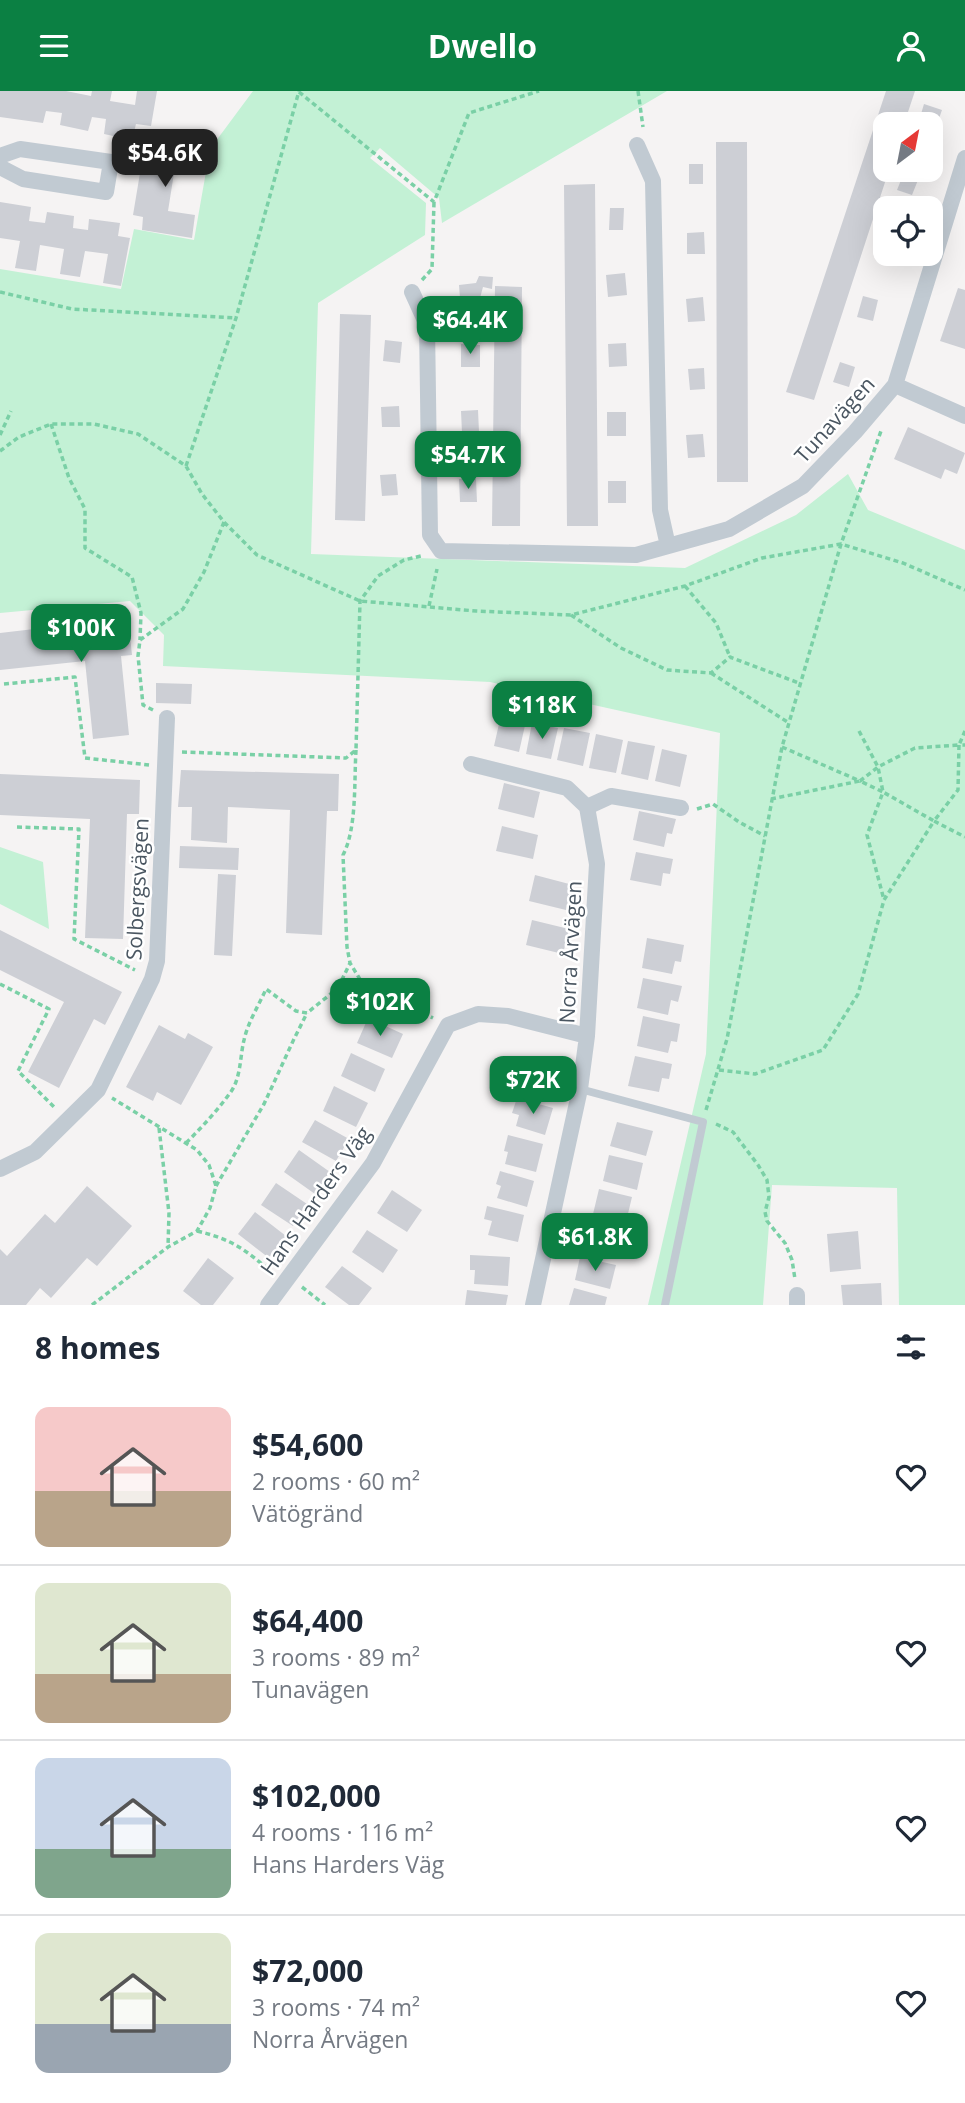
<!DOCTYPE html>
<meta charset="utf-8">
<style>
:root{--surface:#fff;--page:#f2f2f3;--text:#1f2937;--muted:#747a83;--line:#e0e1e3;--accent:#0b8043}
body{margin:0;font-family:"Open Sans",sans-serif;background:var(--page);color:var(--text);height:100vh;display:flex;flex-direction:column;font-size:26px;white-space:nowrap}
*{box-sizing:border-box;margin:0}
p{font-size:23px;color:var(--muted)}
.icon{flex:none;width:38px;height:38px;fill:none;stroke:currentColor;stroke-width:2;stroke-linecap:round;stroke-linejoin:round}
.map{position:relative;height:1214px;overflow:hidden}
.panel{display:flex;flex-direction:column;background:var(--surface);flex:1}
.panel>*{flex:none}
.needle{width:46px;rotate:32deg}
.tools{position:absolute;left:873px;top:21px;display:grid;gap:14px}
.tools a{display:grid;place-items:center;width:70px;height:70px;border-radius:14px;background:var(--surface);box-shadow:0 7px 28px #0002;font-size:35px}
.price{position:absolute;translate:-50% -60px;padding:0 16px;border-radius:14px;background:var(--accent);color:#fff;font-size:23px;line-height:46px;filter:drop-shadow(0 2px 4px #0008)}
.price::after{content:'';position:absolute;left:50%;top:42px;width:21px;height:16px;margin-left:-10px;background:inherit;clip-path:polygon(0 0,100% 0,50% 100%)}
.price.selected{background:#222;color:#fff}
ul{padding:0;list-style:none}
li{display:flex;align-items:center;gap:21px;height:175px;padding:0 35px}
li+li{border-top:2px solid var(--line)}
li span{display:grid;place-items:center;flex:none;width:196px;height:140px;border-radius:14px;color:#555}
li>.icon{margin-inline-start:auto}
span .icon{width:84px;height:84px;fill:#fffc;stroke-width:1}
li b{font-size:30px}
h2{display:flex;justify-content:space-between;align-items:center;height:84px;padding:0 35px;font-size:30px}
header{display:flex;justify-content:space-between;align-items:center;height:91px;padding:0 35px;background:var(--accent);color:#fff;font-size:32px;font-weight:700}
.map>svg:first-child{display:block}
</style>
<header><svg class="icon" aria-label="menu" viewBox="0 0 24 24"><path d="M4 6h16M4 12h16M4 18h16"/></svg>Dwello<svg class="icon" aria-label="person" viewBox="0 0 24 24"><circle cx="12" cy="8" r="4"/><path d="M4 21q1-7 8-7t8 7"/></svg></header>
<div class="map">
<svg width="965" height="1214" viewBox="0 0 965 1214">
<rect width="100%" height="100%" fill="#f5f3f3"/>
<path fill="#c3f1d5" d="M253 0H667L442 132 439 107 380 57 370 67 426 112 425 144 318 212 311 463 685 477 796 424 848 383 868 419 965 459V1214H899L897 1097 772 1094 763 1214H648L706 963 720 642 490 591 163 575 164 544 130 510 0 522V178L121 198 134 138 194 149 210 58Z
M0 756 43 771 49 838 0 813Z"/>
<path fill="#cdcfd5" d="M0 0H66L91 5 92 0H112L110 10 135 14 137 0H157L151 35 136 33 132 49 104 43 106 28 92 26 88 40 60 34 62 22 46 20 43 32 0 26Z
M886 0H915L904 33H886V79H889L814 309 786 301Z
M924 13 942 19 935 39 931 38V33H918Z
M157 51 206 58 202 80 175 76 168 120 195 124 192 147 142 139 143 126 133 124 143 64 154 66Z
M716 51H747L748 391H717Z
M689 73H703V93H689Z
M905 79 920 84 912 104 897 99Z
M595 93 598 435H567L564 94Z
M0 111 31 116 29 130 45 132 47 121 74 125 73 137 88 139 89 128 120 132 118 145 130 147 121 195 103 192 108 163 85 160 80 186 60 183 64 158 40 154 36 180 15 177 20 150 0 147Z
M610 117H624L623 139H609Z
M704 141 705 163H687V142Z
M882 143 886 144V163H893L889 171 874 165Z
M625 182 627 204 608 206 606 184Z
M479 185 493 186 492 198 483 196 480 207H460L459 194 476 192Z
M495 195 522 196 520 435H492Z
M958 197 965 199V258L940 250Z
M863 205 878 209 873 230 857 226Z
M703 206 705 230 688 231 686 208Z
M340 223 371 224 365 430 335 429Z
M385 249 402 251 400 272 383 270Z
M626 252 627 275 609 276 608 253Z
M461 253 480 254V276H461Z
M840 271 855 276 849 296 833 291Z
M704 277 705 298 690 299 688 278Z
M399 315 400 336H382L381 316Z
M478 319 479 341 462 342 461 320Z
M607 321H626V345H607Z
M908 336 965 362 957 383 945 378 941 388 894 368Z
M703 343 705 366 688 367 686 344Z
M396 383 398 404 382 405 380 384Z
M459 388H476L477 411H460Z
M608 390H626V412H608Z
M128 527 132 564 121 565 129 644 93 648 85 570 0 579V542Z
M156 592 192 593 191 613 156 612Z
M501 624 526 630 519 661 494 655Z
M532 632 558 637 551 668 526 663Z
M564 637 590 642 583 675 557 669Z
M596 643 623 649 616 682 589 677Z
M628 650 655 655 648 689 621 683Z
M662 658 687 664 680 696 655 690Z
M181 679 339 683 338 720H327L322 844 286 842 290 719 228 716 227 752 191 749 192 716H178Z
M0 683 140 689 139 723H127L123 848 85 847 90 728 0 724Z
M504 692 540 701 534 727 498 718Z
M639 720 676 728 672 743 667 742 664 756 633 749Z
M502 735 538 744 533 768 496 760Z
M180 755 239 757 238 779 179 777Z
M636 761 673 768 670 783 663 782 661 795 630 789Z
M218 783 236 784 232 865 214 864Z
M535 784 573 794 566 819 529 810Z
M532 829 569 838 563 863 526 854Z
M0 839 122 901 105 934 94 928 59 997 28 981 64 911 0 879Z
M647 847 684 854 681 871 675 870 672 883 642 877Z
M643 887 682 895 678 911 671 909 668 924 637 917Z
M643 925 680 933 677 951 671 950 668 962 637 955Z
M368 927 403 943 392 967 357 952Z
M159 934 185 948 188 942 213 956 181 1014 157 1001 153 1010 126 996Z
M351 962 385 978 375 1001 341 985Z
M635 965 672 973 669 988 662 987 659 1001 628 995Z
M527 972 564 983 556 1009 525 1000 528 989 523 987Z
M334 995 368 1012 356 1036 323 1020Z
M517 1007 553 1017 545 1044 516 1035 519 1024 512 1022Z
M315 1029 349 1048 336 1070 302 1051Z
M617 1031 653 1040 646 1065 610 1055Z
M508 1044 543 1053 536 1081 505 1073 508 1061 504 1060Z
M299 1059 330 1081 315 1103 284 1081Z
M609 1064 643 1072 637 1099 603 1090Z
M500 1080 534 1090 527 1116 497 1107 501 1095 496 1093Z
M276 1092 307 1113 293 1135 261 1114Z
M87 1095 132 1135 97 1175 87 1167 51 1207 40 1197 26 1214H0V1158L7 1165 45 1123 55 1132Z
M599 1098 632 1106 626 1131 593 1123Z
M392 1099 422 1119 407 1141 377 1122Z
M487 1115 524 1124 518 1151 488 1144 492 1130 484 1128Z
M255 1121 286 1145 269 1167 238 1143Z
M592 1134 624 1142 619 1163 587 1155Z
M367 1139 398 1159 383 1182 352 1161Z
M858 1140 861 1178 830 1181 827 1143Z
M470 1164 510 1166 508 1195 474 1193 475 1179H470Z
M580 1166 616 1174 610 1198 575 1189Z
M208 1167 234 1187 213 1214H201L183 1200Z
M342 1175 372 1197 359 1214H349L325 1196Z
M881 1192 882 1214H843L841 1194Z
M574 1197 607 1206 605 1214H569Z
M467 1199 508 1204 506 1214H465Z"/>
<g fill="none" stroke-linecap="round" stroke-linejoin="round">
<path stroke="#7ad0a6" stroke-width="3.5" stroke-dasharray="5 3.5" stroke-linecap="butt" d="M638 0 643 36
M299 1 434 111 469 22 539 0
M422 189 432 178 434 111
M0 201 72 218 236 227
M51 333 69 387 85 418V457L132 486 141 522 140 549
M0 344 11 320
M0 360 19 346 51 333H94L138 343 186 375 202 403 224 431 257 464 360 510 476 520 571 524 685 495 762 467 841 453 903 472 965 499
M186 375 236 227 299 0
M685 495 716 532 730 566
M429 515 437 478
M571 524 621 557 667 579 711 582 730 566 799 592
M711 582 789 632
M4 593 75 586 85 667 149 674
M153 619 143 614 138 565 140 549 183 518 204 481 224 431
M859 640 878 676 883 701 934 730 958 699 959 654H965
M782 656 860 690 878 676 915 657 959 654 965 640
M356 659C354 691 357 737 343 764L347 856 350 872 361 890 433 927
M182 661 346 667 356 659 360 510 378 485 404 469 421 465
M771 708 860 690 883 701 867 744 884 809
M697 718 713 713 739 731 765 745
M17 736 79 738 74 848 135 879
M0 893 49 918 18 980 56 1018
M338 897 350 872
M719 979 755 983 823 959 858 903 884 809 934 730 965 746
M706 1019 727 948 782 656 841 453 881 340
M716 1033 733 1041 758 1074 767 1089 769 1106 765 1121 767 1130 785 1152 792 1169 795 1188
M159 1037 169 1122 168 1156
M186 1052C202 1036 217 1020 230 1002 241 988 240 965 244 949 248 931 259 914 266 898L296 920 307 922 338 897 361 890
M216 1095 264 1013 294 948 307 922
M197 1140C230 1148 244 1157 270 1180
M302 1196 325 1214
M92 1214 168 1156 197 1140 210 1117 216 1095 209 1074 197 1059 112 1007"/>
<path stroke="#c1cad2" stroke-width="8" d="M580 998 703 1031 665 1214"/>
<path stroke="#c1cad2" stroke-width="16" d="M637 54 653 90 660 419 668 455
M0 65 20 58 111 71 106 101 23 88 0 76
M412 201 427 234 430 444 441 460 636 464 729 438 803 395 855 341 895 294 965 67
M895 294 965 325
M471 673 567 697 587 716 611 705 681 717
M0 1078 35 1061 98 999 152 888 157 870 167 627
M268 1214 373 1072 448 934 478 923 508 925 587 945
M533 1214 580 998 587 945 597 773 587 716
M797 1214V1204"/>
</g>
<g text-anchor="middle" stroke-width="5" stroke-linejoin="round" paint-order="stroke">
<g font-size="21" fill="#4a5661" stroke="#fff">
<text transform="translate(835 329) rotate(-48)" y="7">Tunavägen</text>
<text transform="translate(138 798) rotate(-87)" y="7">Solbergsvägen</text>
<text transform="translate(571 861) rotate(-87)" y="7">Norra Årvägen</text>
<text transform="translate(316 1110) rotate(-55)" y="7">Hans Harders Väg</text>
</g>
</g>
</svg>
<div class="tools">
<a><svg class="needle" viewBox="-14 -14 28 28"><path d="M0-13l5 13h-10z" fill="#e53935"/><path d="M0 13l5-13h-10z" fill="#747a83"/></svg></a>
<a><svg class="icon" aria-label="locate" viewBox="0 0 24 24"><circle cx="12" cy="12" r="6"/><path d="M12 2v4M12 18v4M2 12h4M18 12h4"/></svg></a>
</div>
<b class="price selected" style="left:165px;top:98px">$54.6K</b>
<b class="price" style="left:470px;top:265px">$64.4K</b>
<b class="price" style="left:468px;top:400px">$54.7K</b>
<b class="price" style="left:81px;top:573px">$100K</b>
<b class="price" style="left:542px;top:650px">$118K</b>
<b class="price" style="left:380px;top:947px">$102K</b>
<b class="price" style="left:533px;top:1025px">$72K</b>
<b class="price" style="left:595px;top:1182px">$61.8K</b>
</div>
<section class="panel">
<h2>8 homes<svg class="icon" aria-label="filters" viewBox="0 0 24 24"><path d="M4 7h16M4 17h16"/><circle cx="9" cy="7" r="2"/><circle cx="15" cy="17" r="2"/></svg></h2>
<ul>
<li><span style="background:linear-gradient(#f6c9c9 60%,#b9a48a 0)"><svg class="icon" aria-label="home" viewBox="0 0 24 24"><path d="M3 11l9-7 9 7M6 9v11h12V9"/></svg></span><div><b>$54,600</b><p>2 rooms · 60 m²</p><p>Vätögränd</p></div><svg class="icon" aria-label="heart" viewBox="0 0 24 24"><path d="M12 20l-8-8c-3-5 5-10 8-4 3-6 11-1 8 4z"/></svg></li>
<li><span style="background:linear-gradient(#dfe7d0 65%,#b9a48a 0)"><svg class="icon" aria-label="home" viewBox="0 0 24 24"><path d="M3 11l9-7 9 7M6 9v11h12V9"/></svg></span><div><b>$64,400</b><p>3 rooms · 89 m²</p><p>Tunavägen</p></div><svg class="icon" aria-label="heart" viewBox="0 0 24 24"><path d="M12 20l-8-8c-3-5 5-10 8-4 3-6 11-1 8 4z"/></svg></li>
<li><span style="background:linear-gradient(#c9d6e8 65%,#7fa58c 0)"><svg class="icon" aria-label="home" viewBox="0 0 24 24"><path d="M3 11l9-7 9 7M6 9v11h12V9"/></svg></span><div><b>$102,000</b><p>4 rooms · 116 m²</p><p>Hans Harders Väg</p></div><svg class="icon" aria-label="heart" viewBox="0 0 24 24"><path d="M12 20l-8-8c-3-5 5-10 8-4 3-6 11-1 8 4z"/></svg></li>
<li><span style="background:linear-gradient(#dfe7d0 65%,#9aa5b1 0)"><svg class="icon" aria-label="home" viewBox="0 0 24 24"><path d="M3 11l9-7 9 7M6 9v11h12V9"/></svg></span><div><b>$72,000</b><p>3 rooms · 74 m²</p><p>Norra Årvägen</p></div><svg class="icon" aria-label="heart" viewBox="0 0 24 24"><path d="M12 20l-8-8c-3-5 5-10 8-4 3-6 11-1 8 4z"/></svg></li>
</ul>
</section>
